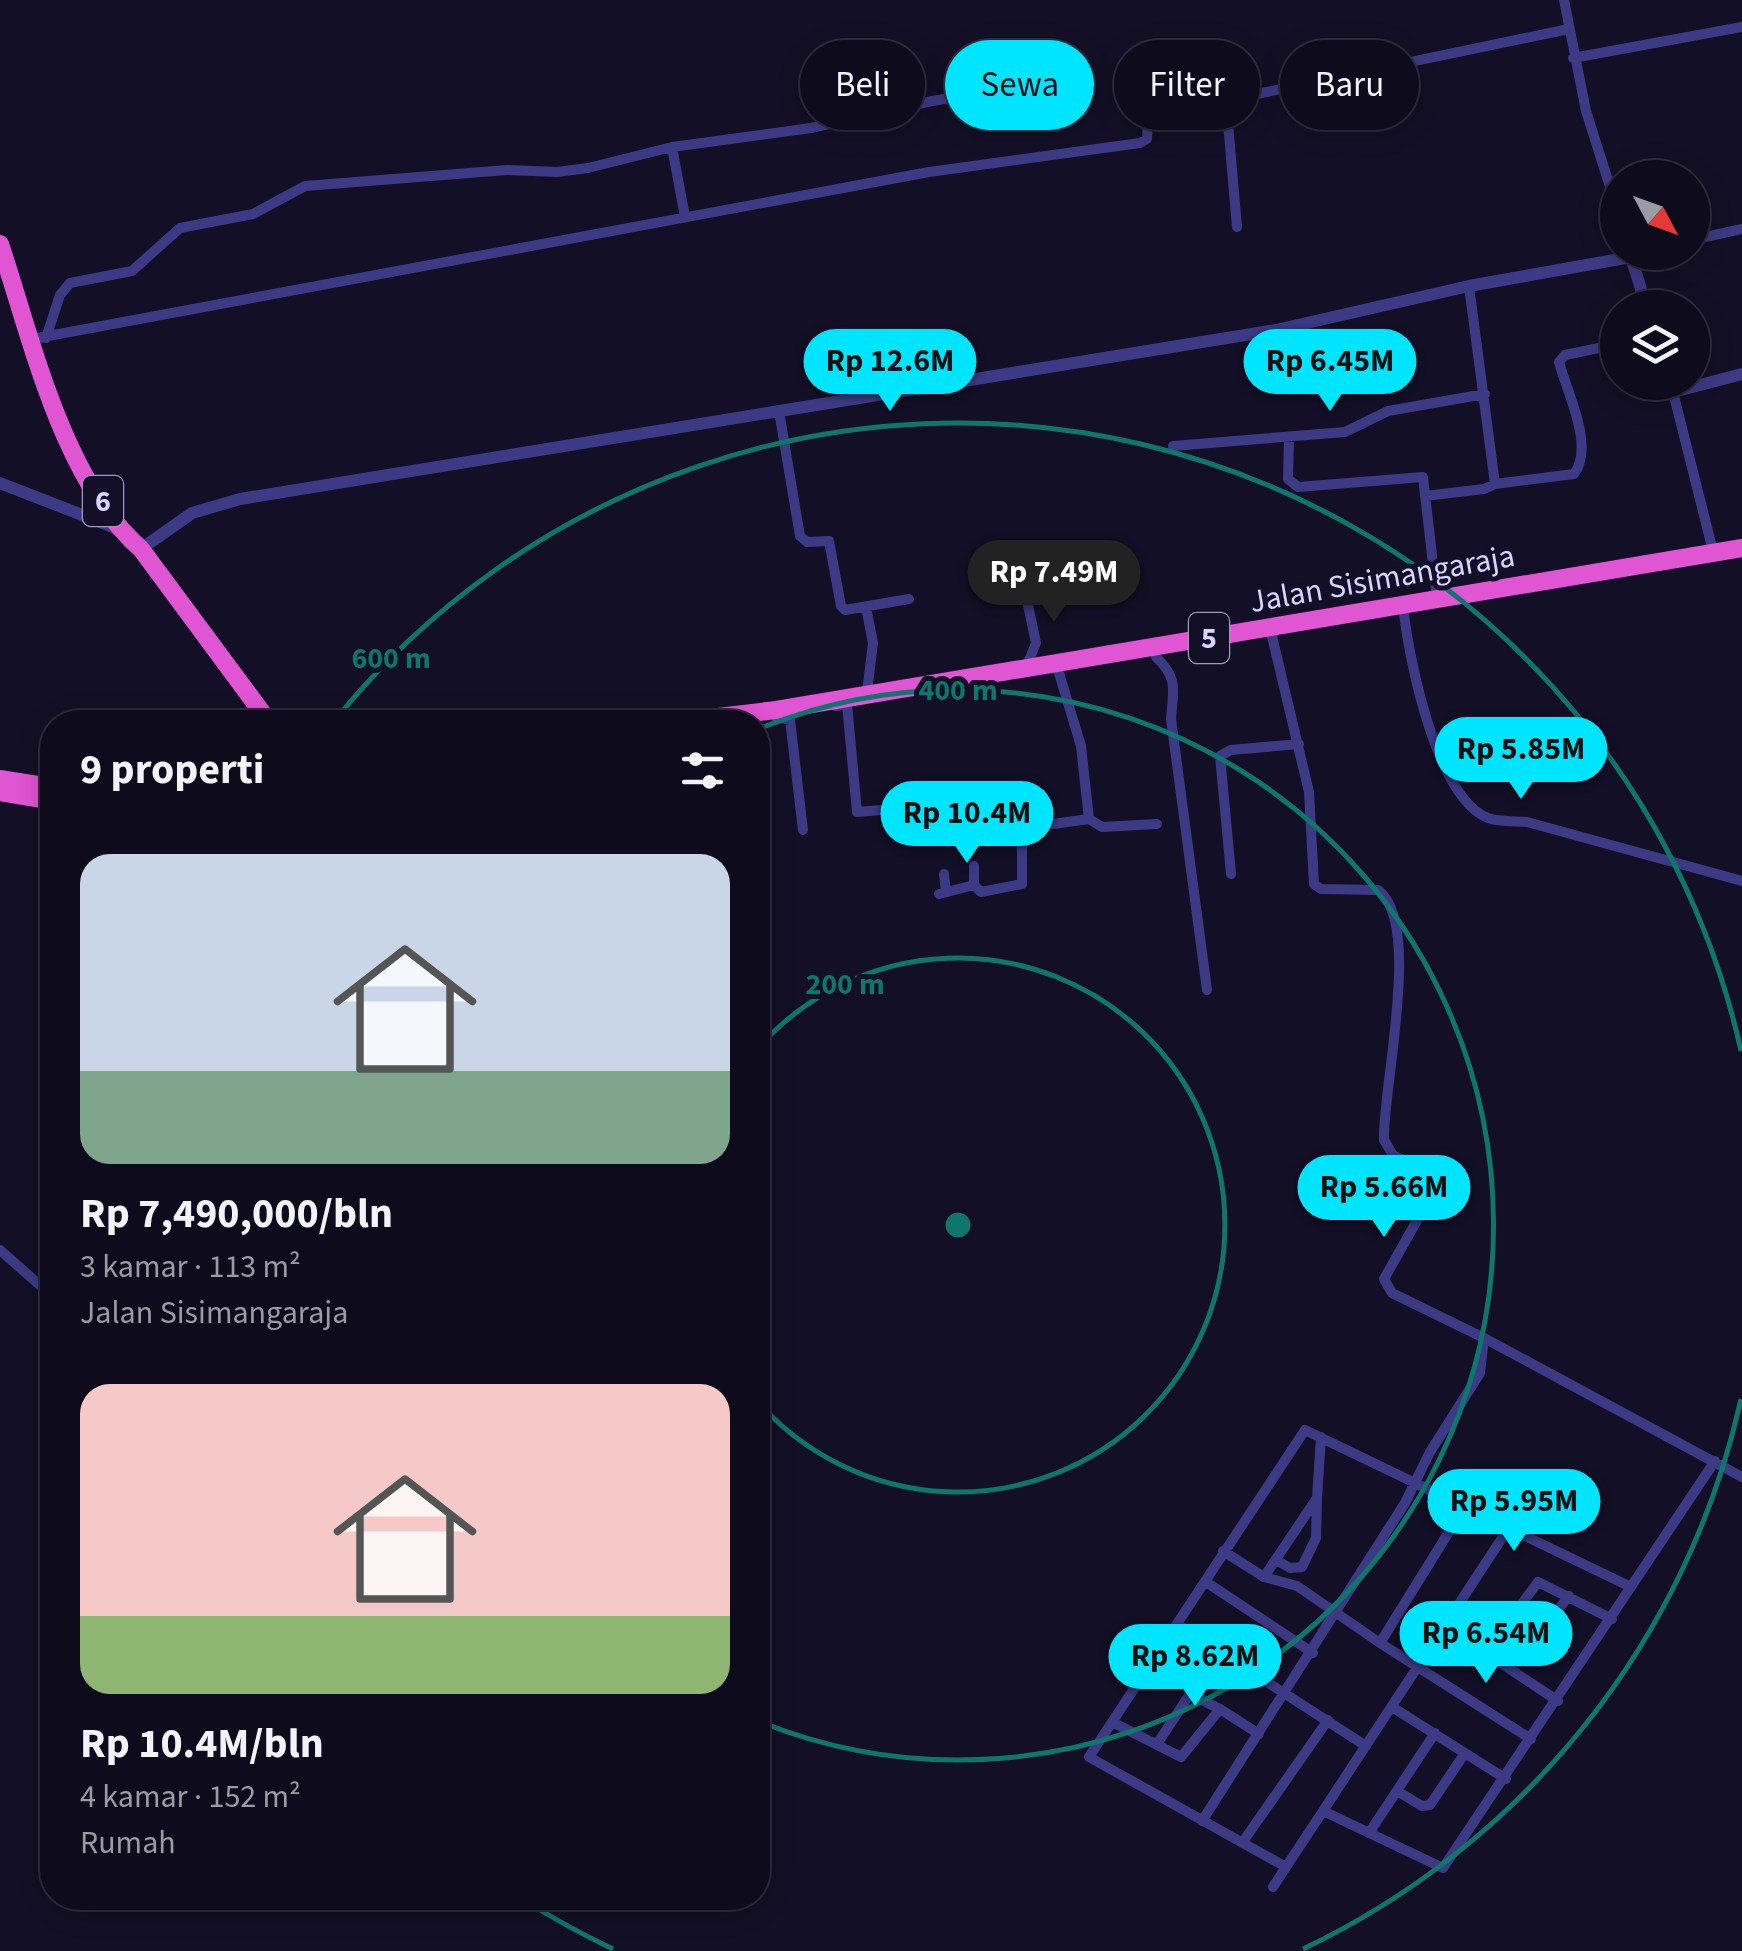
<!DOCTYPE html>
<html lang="id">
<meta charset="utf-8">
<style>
:root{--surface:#0e0b1c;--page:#1c1929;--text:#f1f3f6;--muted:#9b9ba3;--line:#2e2b3b;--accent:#00e5ff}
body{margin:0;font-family:"Source Sans 3",sans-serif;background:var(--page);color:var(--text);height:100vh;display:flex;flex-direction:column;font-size:38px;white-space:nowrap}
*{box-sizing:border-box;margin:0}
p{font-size:32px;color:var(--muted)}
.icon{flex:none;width:55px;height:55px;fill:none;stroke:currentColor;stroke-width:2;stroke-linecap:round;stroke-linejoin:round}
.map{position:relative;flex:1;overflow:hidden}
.panel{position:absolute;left:40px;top:710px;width:730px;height:1200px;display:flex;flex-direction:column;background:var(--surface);border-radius:40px;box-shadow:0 5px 25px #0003,0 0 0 2px var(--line)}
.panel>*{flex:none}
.banner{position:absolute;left:800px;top:40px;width:790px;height:90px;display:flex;gap:20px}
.needle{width:65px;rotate:131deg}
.controls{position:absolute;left:1600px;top:160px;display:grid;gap:20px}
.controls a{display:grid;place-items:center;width:110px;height:110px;border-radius:50%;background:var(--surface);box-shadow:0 5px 25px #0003,0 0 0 2px var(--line);font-size:50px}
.price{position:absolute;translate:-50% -85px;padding:0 22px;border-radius:35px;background:var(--accent);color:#111;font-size:32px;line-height:65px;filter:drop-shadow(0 2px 5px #0008)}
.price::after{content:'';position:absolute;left:50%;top:60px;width:30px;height:22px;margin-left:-15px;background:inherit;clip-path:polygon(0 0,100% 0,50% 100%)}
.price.active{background:#222;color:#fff}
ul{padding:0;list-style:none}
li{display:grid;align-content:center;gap:20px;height:530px;padding:0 40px}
li span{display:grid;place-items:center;height:310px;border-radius:30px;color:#555}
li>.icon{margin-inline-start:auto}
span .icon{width:180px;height:180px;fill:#fffc;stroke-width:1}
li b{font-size:42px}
h2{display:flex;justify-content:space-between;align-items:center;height:120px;padding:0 40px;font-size:42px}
.pill{padding:0 35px;border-radius:45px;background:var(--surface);box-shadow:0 5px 25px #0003,0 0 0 2px var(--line);font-size:35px;line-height:90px}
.pill.active{background:var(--accent);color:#111}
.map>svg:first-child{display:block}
</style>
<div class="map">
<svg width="1742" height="1951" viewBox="0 0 1742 1951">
<rect width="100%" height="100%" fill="#130f26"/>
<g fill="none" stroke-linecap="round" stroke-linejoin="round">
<path stroke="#3d3a85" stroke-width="10" d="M1564 0 1586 111 1618 212
M1573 58 1742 27
M1226 100 1237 227
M672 147 685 217
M1692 240 1742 229
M1630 252 1631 257 1647 252
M46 338 60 295 70 283 132 271 180 228 253 214 305 186 507 170 557 172 588 168 672 147 811 128 932 101 1046 83
M32 339 929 172 1140 143 1147 139 1148 122 1156 115 1569 29
M1673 392 1714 555
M779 411 800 536 807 542 829 541 841 606 845 610 909 599
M1289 439 1288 479 1298 487 1423 477 1437 599
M1173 446 1345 432 1388 411 1485 394
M1495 484 1574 474C1595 446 1567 393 1559 362L1565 355 1618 344
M1425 496 1484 489 1495 484 1469 286
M1023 581 1036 643 1026 668
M866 607 873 643 867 692
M1404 614C1410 663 1437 798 1488 818 1499 822 1515 821 1527 822L1742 881
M1156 646V657C1179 679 1173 690 1171 719L1207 990
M1056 663 1081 746 1089 819 1102 827 1157 824
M836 706 847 704 857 812 993 801 1022 816V884L981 892 974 885 939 894
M776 710V717L790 720 803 830
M1022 816 1053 824 1089 819
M974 866V885
M944 874 946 892
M1231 874 1220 756 1231 750 1299 744
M0 1250 52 1296
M1484 1338 1742 1477
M1465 1506 1380 1643 1531 1739
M1223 1551 1264 1577 1297 1586 1380 1643
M1276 1560 1290 1568 1302 1567 1316 1538 1317 1499
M1264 1577 1317 1498 1321 1437
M1206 1582 1313 1653
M1631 1587 1305 1430 1089 1757 1286 1867 1323 1811 1443 1868 1715 1461
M1511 1615 1541 1631 1569 1596
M1177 1624 1366 1746
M1445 1626 1558 1701
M1485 1653 1538 1582 1612 1619
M1392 1707 1506 1779
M1114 1723 1181 1757 1220 1709 1259 1734
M1157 1744 1190 1694 1220 1709
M1397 1791 1422 1806 1430 1805 1465 1753
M1323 1811 1508 1529
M1202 1821 1405 1503 1430 1452 1480 1373 1484 1338 1392 1293 1384 1279 1437 1185 1434 1175 1393 1155 1384 1140C1382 1090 1423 923 1378 890L1321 889 1314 884 1309 792 1270 628
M1369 1833 1435 1733
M1242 1843 1328 1720
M1273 1887 1286 1867"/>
<path stroke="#3d3a85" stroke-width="12" d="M1670 382 1673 392 1742 374
M0 483 118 529
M141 549 192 513 240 499 1276 330 1469 286 1631 257 1647 308"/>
<path stroke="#e055d1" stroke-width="18" d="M0 244C32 340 63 481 141 549L269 722
M676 722 776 710 1742 548
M0 779 44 786
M0 792 52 801"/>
</g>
<g fill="none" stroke="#0f766e" stroke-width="5">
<path d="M758 1048A267 267 0 1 1 758 1402"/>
<path d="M758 729A535 535 0 1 1 758 1721"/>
<path d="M1741 1399A802 802 0 0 1 1303 1949M613 1949A802 802 0 0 1 521 1898M335 720A802 802 0 0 1 1741 1051"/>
</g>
<g text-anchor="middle" stroke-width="10" stroke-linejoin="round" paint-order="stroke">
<g fill="#130f26" stroke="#9e99be" stroke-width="2.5">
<rect x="83" y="476" width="40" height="50" rx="8"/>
<rect x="1189" y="613" width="40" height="50" rx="8"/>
</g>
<g font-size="30" font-weight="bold" fill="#d9d4ff">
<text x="103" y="511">6</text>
<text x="1209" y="648">5</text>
</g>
<g font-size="32" fill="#d9d4ff" stroke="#130f26">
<text transform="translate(1382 578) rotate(-10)" y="11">Jalan Sisimangaraja</text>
</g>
</g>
<circle cx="958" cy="1225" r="15" fill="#0f766e" stroke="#130f26" stroke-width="5"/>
<g font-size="30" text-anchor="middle" font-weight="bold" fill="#0f766e" stroke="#130f26" stroke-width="10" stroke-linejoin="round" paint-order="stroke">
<text x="391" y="668">600 m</text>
<text x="958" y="700">400 m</text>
<text x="845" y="994">200 m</text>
</g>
</svg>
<div class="controls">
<a><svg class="needle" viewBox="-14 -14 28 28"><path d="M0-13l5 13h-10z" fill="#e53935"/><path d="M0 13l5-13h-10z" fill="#9b9ba3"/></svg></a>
<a><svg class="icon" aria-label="layers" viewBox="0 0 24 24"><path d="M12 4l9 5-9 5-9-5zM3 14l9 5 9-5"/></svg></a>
</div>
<b class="price" style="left:890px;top:414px">Rp 12.6M</b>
<b class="price" style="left:1330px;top:414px">Rp 6.45M</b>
<b class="price active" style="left:1054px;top:625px">Rp 7.49M</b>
<b class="price" style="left:1521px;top:802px">Rp 5.85M</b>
<b class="price" style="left:967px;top:866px">Rp 10.4M</b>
<b class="price" style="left:1384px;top:1240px">Rp 5.66M</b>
<b class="price" style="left:1514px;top:1554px">Rp 5.95M</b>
<b class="price" style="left:1486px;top:1686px">Rp 6.54M</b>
<b class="price" style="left:1195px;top:1709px">Rp 8.62M</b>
<div class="banner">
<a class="pill">Beli</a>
<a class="pill active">Sewa</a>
<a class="pill">Filter</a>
<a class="pill">Baru</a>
</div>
<section class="panel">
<h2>9 properti<svg class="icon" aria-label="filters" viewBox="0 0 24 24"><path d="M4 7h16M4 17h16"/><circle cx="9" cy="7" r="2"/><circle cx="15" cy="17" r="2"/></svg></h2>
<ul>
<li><span style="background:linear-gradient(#c9d6e8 70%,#7fa58c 0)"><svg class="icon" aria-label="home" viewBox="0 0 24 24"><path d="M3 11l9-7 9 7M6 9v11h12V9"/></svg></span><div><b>Rp 7,490,000/bln</b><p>3 kamar · 113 m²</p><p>Jalan Sisimangaraja</p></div></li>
<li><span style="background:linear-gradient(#f6c9c9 75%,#8fb573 0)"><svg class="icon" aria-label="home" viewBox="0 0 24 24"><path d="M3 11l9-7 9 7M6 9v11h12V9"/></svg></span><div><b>Rp 10.4M/bln</b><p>4 kamar · 152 m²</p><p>Rumah</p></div></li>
</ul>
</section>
</div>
